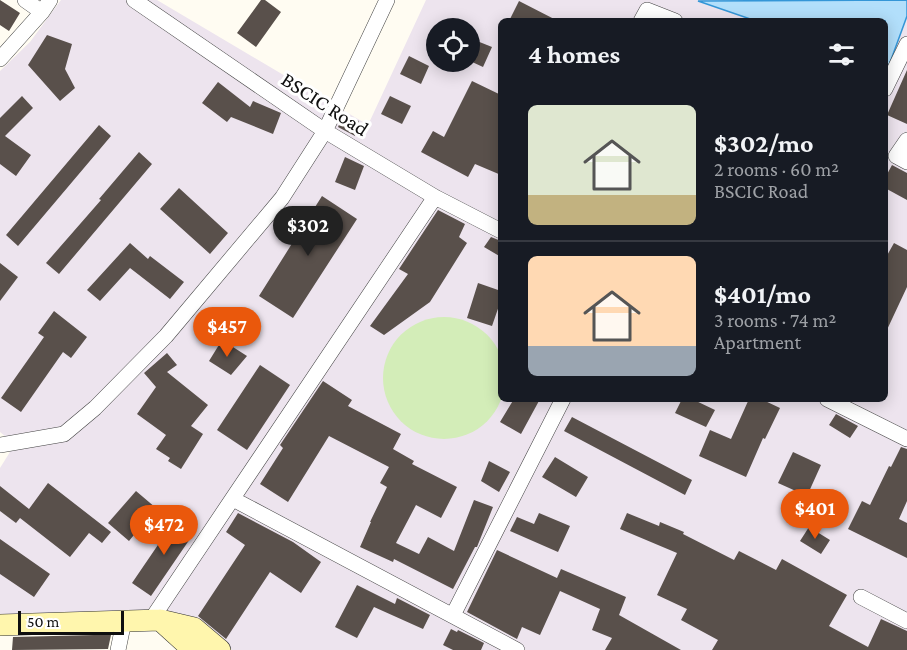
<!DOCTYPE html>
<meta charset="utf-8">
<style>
:root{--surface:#171b24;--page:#242831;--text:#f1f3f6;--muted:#9ea1a6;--line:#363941;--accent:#ea580c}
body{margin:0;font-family:"Crimson Pro",serif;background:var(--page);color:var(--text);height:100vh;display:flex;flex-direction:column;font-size:22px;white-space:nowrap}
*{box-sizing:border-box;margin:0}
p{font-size:20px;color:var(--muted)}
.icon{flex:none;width:33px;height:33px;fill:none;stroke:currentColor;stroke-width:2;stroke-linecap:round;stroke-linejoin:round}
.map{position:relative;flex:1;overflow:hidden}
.panel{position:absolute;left:498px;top:18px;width:390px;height:384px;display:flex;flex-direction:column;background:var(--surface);border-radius:9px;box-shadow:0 3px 15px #0003}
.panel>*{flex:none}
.fabs{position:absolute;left:426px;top:18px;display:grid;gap:12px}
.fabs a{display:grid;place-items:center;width:54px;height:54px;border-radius:50%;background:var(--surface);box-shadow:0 3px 15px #0003;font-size:30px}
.scale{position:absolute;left:18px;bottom:15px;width:106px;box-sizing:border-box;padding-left:6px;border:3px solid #0f0f0f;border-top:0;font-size:16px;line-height:21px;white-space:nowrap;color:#0f0f0f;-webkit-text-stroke:4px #fff;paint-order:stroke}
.price{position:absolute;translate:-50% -51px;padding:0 14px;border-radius:21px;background:var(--accent);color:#fff;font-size:20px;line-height:39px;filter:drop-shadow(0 2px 3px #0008)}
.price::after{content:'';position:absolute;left:50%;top:36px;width:18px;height:14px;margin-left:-9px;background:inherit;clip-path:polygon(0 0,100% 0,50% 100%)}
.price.selected{background:#222;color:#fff}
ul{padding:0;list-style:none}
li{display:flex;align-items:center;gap:18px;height:150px;padding:0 30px}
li+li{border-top:2px solid var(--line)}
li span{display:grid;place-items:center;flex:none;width:168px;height:120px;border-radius:9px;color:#555}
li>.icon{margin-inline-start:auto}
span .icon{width:72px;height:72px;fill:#fffc;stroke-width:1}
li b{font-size:26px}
h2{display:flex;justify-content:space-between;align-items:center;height:72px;padding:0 30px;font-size:26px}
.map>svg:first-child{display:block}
</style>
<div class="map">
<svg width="907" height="650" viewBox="0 0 907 650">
<rect width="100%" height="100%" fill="#fffcf2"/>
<path fill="#ede4ee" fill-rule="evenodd" d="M61 0H157L368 125 426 0H907V650H195L168 625 0 631V468L15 444 0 432V71L30 42ZM501 21H885V399H501ZM436 28H470V62H436Z"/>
<path fill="#d3edb8" d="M383 378a61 61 0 1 1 122 0a61 61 0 1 1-122 0Z"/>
<path fill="#b2dffb" stroke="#3496d7" stroke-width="1.5" d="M907 0V16L888 68 885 66V21H756L698 1Z"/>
<path fill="#59504b" d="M0 0 20 13 9 31 0 25Z
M261 0H265L281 12 256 47 237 33Z
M519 1 558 21H509Z
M47 35 72 44 65 69 75 88 60 101 28 65Z
M472 39 492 47 483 67 470 61V46Z
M409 56 429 66 421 84 400 74Z
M907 70V124L887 115Z
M472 81 501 95V175L475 164 468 177 421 152 433 131 444 137Z
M218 82 250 107 253 101 281 113 273 134 231 117 227 122 202 103Z
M22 96 33 108 5 136 31 155 16 176 0 164V118Z
M390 96 411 106 402 124 381 114Z
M343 116 359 121 355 136 338 127Z
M99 125 111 136 18 246 6 235Z
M139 152 152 164 59 274 46 263 101 200 99 199Z
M345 157 364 166 355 190 335 182Z
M892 165 907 173V200L885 188V178Z
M179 188 228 233 210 254 160 209Z
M322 196 357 219 293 318 259 296Z
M438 210 465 224 459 237 467 243 430 302 384 335 370 326 408 274 399 269Z
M491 237 501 241V257L484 247Z
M130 243 148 259 150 256 184 282 170 299 130 268 100 301 87 290Z
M894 243 907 250V287L885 334V259Z
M0 263 18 277 0 301Z
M478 283 501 291V300L492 326 467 318Z
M54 311 87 337 71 358 63 352 21 412 1 398 44 337 38 333Z
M222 340 247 356 231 375 209 361Z
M167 353 177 365 167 372 208 405 191 426 203 434 181 469 168 461 170 458 156 449 166 435 137 414 156 387 144 373Z
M260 365 290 385 247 450 217 430Z
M323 381 352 400 348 406 401 434 393 449 414 461 412 464 457 487 441 518 416 505 396 543 419 554 428 537 454 551 474 500 493 507 477 547H475L453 589 394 559 393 562 360 547 371 522H370L387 487 380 483 389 467 329 436 288 502 260 484 283 448 280 445Z
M514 399H540L521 434 500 422Z
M682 399H692L715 410 706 427 675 413Z
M749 399H761L780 408 765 439 763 438 746 477 699 456 710 430 731 439Z
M836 414 858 426 850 438 829 425Z
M572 417 692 480 685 495 564 431Z
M901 447 907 449V501L899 519 907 523V558L848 529 862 501 870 505 889 466 891 467Z
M793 452 821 465 807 496 778 483Z
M555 457 588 477 576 497 542 477Z
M489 461 510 472 499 492 481 481Z
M48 483 111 532 102 543 89 533 70 557 20 518 16 523 0 511V486L29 509Z
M136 491 156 508 129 541 108 523Z
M238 513 293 542 321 562 301 593 270 572 226 639 198 616 245 545 226 532Z
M539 513 570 526 558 552 510 531 517 517 534 524Z
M627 513 659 526 660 522 684 532 683 534 734 560 739 551 776 570 782 559 847 595 829 626 868 647 881 619 907 631V650H712L718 640 681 620 687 609 657 595 677 553 620 529Z
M177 517 196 530 151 596 132 583Z
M809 527 830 540 821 554 800 541Z
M0 539 50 574 34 597 0 574Z
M497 550 557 578 561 569 626 597 619 615 681 650H605L612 638 592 630 600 609 560 591 540 635 522 627 517 639 467 612Z
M357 585 395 604 397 598 430 615 423 629 374 607 357 638 335 627Z
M451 629 457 632 458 630 484 643 481 650H453L443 645Z
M94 635H111L108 649 12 650 13 637Z"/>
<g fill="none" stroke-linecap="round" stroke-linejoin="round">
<g stroke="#424242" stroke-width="16">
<path id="minor" d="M25 0 42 12
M134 0 325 131 435 197 501 231
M641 21 647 10 675 21
M0 59 42 12 50 0
M885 89 907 44
M907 140 896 156 907 162
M827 399 907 439
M0 445 64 434 95 408 166 336 282 198 325 131 387 0
M233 499 517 650
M861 597 907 621
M453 615 563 399
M151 620 435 197
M118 650 124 621"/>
</g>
<g stroke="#313131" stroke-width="22">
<path id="secondary" d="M160 620 193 650
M0 625 160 620 194 628 220 650"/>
</g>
<use href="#minor" stroke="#fff" stroke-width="15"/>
<use href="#secondary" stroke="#fff6ad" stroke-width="21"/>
</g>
<g text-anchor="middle" stroke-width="6" stroke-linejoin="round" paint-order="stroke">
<g font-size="21" fill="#0f0f0f" stroke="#fff">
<text transform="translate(325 104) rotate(33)" y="7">BSCIC Road</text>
</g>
</g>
</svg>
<div class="fabs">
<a><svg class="icon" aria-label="locate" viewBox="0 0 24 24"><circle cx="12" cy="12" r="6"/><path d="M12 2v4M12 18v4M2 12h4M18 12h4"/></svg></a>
</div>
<div class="scale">50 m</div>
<b class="price selected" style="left:308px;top:257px">$302</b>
<b class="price" style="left:227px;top:358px">$457</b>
<b class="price" style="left:815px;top:540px">$401</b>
<b class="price" style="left:164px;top:556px">$472</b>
<section class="panel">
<h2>4 homes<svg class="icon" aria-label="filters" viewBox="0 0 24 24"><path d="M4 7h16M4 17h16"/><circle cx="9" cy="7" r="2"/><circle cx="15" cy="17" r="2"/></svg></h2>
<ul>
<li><span style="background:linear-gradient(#dfe7d0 75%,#c2b280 0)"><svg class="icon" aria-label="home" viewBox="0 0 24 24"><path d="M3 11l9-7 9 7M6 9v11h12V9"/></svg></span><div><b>$302/mo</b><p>2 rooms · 60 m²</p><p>BSCIC Road</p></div></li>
<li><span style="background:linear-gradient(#ffd9b3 75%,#9aa5b1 0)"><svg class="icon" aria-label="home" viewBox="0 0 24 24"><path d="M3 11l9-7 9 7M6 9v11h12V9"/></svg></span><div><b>$401/mo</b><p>3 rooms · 74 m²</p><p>Apartment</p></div></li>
</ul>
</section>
</div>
